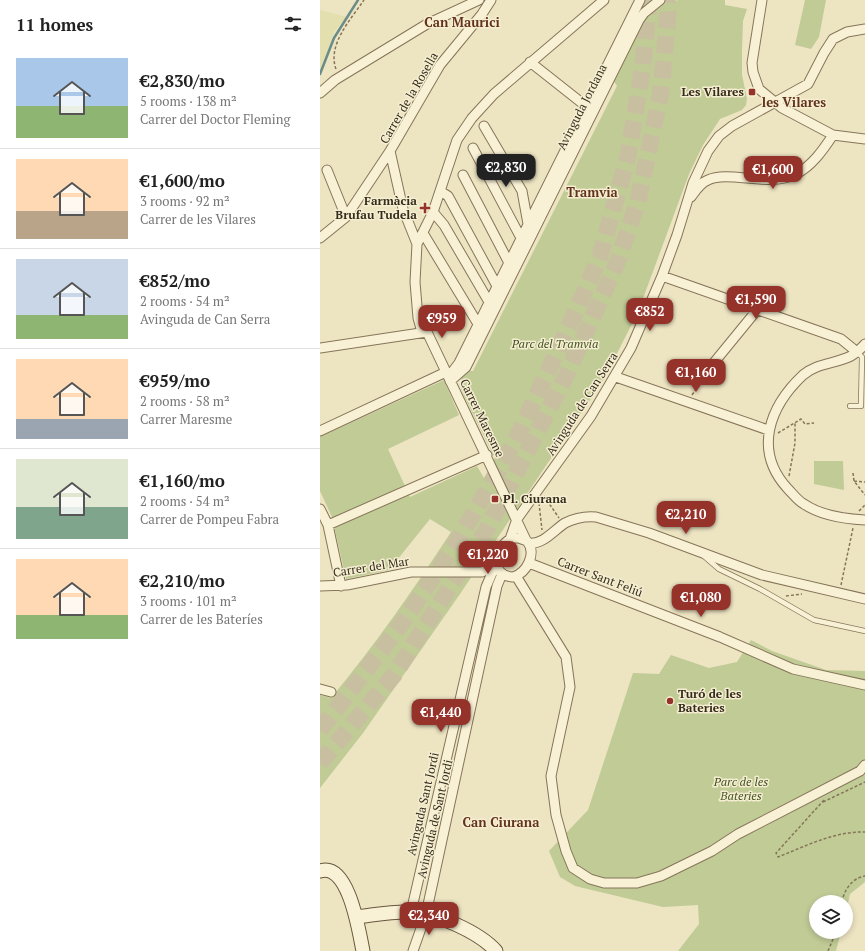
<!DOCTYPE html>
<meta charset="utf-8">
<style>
:root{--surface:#fff;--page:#f6f6f6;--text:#222;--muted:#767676;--line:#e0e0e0;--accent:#95332a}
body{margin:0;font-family:"PT Serif",serif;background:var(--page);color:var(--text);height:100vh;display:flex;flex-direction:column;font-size:15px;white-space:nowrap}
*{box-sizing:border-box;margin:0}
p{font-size:13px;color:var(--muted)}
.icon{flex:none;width:22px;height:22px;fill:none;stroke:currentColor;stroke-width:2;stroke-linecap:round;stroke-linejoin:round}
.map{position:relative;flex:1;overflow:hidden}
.sheet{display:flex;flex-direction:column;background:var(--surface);width:320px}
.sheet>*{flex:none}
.controls{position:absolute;left:489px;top:895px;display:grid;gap:8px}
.controls a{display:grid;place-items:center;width:44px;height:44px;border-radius:50%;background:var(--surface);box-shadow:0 2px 6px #0003;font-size:20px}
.price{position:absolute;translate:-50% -34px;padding:0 9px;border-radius:8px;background:var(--accent);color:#fff;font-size:13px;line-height:26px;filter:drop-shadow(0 1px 2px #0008)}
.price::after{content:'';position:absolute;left:50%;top:24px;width:12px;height:9px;margin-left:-6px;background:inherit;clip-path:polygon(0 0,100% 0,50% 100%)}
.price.selected{background:#222;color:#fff}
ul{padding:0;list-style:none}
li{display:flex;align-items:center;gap:12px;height:100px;padding:0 16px}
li+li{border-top:1px solid var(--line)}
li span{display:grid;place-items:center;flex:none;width:112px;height:80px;border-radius:0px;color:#555}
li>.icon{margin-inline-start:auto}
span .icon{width:48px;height:48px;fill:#fffc;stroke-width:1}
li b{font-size:17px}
h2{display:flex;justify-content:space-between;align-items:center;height:48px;padding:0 16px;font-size:17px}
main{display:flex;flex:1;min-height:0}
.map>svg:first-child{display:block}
</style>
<main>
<section class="sheet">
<h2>11 homes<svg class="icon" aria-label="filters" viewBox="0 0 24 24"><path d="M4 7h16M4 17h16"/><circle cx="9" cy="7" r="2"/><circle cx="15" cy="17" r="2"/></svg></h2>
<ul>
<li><span style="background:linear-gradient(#a9c7e8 60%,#8fb573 0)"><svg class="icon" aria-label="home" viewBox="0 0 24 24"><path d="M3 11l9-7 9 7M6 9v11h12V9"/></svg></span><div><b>€2,830/mo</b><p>5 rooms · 138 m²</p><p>Carrer del Doctor Fleming</p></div></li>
<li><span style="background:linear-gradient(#ffd9b3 65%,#b9a48a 0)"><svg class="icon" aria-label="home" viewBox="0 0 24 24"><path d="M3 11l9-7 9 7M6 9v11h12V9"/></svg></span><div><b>€1,600/mo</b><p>3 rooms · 92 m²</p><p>Carrer de les Vilares</p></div></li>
<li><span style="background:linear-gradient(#c9d6e8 70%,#8fb573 0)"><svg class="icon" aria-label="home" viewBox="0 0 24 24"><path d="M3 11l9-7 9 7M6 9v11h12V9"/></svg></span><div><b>€852/mo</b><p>2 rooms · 54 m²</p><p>Avinguda de Can Serra</p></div></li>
<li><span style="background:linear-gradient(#ffd9b3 75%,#9aa5b1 0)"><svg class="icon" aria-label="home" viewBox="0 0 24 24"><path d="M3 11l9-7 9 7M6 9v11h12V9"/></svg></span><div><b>€959/mo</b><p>2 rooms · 58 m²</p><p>Carrer Maresme</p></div></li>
<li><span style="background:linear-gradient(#dfe7d0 60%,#7fa58c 0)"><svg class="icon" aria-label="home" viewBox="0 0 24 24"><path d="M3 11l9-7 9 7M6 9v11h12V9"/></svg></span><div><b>€1,160/mo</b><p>2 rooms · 54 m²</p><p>Carrer de Pompeu Fabra</p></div></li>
<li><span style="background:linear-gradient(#ffd9b3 70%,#8fb573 0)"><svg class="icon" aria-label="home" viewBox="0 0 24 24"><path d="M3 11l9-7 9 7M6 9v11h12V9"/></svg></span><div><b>€2,210/mo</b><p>3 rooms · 101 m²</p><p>Carrer de les Bateríes</p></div></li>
</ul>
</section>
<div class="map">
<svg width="545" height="951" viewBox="0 0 545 951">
<rect width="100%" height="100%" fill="#ede4c2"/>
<path fill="#e3dfaf" d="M0 10 27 17 14 32 3 67 0 70Z"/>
<path fill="#c0cb96" d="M358 0H405V5L427 9 423 21 422 51V75L427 99 426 105 422 110 400 119 383 145 369 174 318 312 284 379 140 594 43 733 0 788V695L11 698C55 645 94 589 131 532L110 519 69 570 26 579 12 517 0 491V437L124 380 139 415 68 449 90 497 157 466 164 478 175 458 144 396C140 386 139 380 145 371H153L297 86 291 77 322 21 340 5Z
M485 0H506L499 37 491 49 475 45Z
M494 461H523L524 490 494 484Z
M431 640 452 651 506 670 545 671V882L530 894 526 912V902H496V932H521L516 951H358L379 924 378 905 343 907 255 886 240 877 229 851 268 810 313 673 339 674 351 655 389 668 417 662Z"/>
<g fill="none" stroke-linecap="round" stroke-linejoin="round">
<path stroke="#6b8d88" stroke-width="2.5" d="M0 74 14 38 38 0"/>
<path stroke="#c8bfa1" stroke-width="17" stroke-dasharray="17 8" stroke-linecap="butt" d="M0 730 82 623 136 543 176 475 200 431 257 309 280 256 308 156 323 65 329 0
M0 763 74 675 166 531 247 374 297 263 318 201 341 92 348 14 347 0"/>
<g stroke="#867559" stroke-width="6">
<path id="lane" d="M530 406H541L542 357 537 352
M384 556 399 569 440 589 494 620 545 631"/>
</g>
<g stroke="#867559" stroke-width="11">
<path id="street" d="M442 0 432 63 433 72 439 89 462 108 513 135 545 139
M210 62 267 107
M0 93 15 80 107 24 159 0
M164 126 202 191 208 224
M153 148 201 238
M7 170 26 217
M143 175 189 263
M120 191 128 196 177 286
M371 197C376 190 380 183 388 180 409 170 450 188 476 174 492 166 503 150 513 135
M113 212 124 225 169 302
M103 233 158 324
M0 238 26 217 70 151
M97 244 83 209 70 151 120 65 162 14 171 0
M342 276 521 339 537 352
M102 332 98 318 95 282 97 244 113 212 137 140 152 118 174 94 284 0
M545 344C541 349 536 353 531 356 515 364 497 363 483 375 449 407 433 451 468 489 473 494 478 501 484 504 500 515 526 519 545 520
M0 348 107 332 206 540
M392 365 437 310
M296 377 448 430
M131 380 133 371 139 363 320 0
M130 381 146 367 319 20 324 13 340 0
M0 431 126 372
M0 509 8 525 21 586
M8 525 167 455
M192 538H199L207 541C217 553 207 573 193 577 167 575 176 546 192 538Z
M190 539 197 519 271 416 311 348 342 276 357 235 373 183 388 151 399 136 412 126 488 84 504 53 513 39 527 32 545 29
M209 543C223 545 234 530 245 523 255 518 265 516 276 517L329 533 442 575 545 599
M209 563 400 637 473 669 545 685
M196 576 246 657 250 687 231 776 236 815 246 851 253 868 270 879 284 883H317L341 876 392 851 418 834 540 771 545 765
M0 586 27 585 91 572H162L175 565
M0 689 11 692
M91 912 166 587 176 564
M93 951 106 914 177 586 182 574"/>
</g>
<g stroke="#68563d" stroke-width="15">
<path id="secondary" d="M0 871C29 862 39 932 43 951
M36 917C54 915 73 911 91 912 116 913 159 932 176 951"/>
</g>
<path stroke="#867559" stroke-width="1.5" stroke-dasharray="3 2" stroke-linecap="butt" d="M16 69C7 45 31 19 44 0
M372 395 388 372
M458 433 481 419 485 424 494 423
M533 473 534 481 545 495
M469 476 475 443V422
M534 481 545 482
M224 496 239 518
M219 503 222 530
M539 511 545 505
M521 585 533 528
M466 596 482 594
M504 800 456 853 458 857C486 846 515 831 545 832
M503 802 545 782
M522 902C524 890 532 878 545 876
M508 951 516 932"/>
<use href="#lane" stroke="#f8f1d5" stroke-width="4.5"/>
<use href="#street" stroke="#f8f1d5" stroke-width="9"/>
<use href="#secondary" stroke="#f8f1d5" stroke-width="13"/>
</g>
<g fill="#95332a" stroke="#f5eed1" stroke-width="1.5">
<rect x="428" y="88" width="8" height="8" rx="2"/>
<path d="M103 202h4v4h4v4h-4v4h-4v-4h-4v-4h4z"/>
<rect x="171" y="495" width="8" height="8" rx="2"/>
<circle cx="350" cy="701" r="4"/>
</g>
<g text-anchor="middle" stroke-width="3" stroke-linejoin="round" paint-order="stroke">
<g font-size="12" font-weight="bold" fill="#362c1d" stroke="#f5eed1" text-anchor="end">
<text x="424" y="96">Les Vilares</text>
<text x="97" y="205">Farmàcia<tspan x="97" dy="14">Brufau Tudela</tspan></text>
<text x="183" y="503" text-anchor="start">Pl. Ciurana</text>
<text x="358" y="698" text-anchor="start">Turó de les<tspan x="358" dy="14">Bateries</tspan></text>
</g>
<g font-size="12" fill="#362c1d" stroke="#f5eed1">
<text transform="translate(89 98) rotate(-60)" y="4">Carrer de la Rosella</text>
<text transform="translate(262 107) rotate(-63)" y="4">Avinguda Jordana</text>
<text transform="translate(262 404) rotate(-57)" y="4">Avinguda de Can Serra</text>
<text transform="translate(162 418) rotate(64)" y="4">Carrer Maresme</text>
<text transform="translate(51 567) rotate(-9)" y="4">Carrer del Mar</text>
<text transform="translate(280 577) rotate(21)" y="4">Carrer Sant Feliú</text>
<text transform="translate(103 804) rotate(-77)" y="4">Avinguda Sant Jordi</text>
<text transform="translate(115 819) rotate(-77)" y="4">Avinguda de Sant Jordi</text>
</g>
<g font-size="12" font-style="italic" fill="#435324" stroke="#f5eed1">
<text x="235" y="348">Parc del Tramvia</text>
<text x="421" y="786">Parc de les<tspan x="421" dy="14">Bateries</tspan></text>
</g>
<g font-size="13" font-weight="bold" fill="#62321d" stroke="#f5eed1">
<text x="142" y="27">Can Maurici</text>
<text x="474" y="107">les Vilares</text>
<text x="272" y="197">Tramvia</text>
<text x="181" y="827">Can Ciurana</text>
</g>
</g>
</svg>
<div class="controls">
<a><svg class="icon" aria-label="layers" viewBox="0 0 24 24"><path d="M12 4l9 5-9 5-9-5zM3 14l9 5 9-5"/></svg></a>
</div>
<b class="price selected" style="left:186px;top:188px">€2,830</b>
<b class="price" style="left:453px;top:190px">€1,600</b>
<b class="price" style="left:436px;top:320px">€1,590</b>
<b class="price" style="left:330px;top:332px">€852</b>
<b class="price" style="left:122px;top:339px">€959</b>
<b class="price" style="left:376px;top:393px">€1,160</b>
<b class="price" style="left:366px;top:535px">€2,210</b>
<b class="price" style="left:168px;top:575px">€1,220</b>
<b class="price" style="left:381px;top:618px">€1,080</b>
<b class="price" style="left:121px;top:733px">€1,440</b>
<b class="price" style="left:109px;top:936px">€2,340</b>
</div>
</main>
